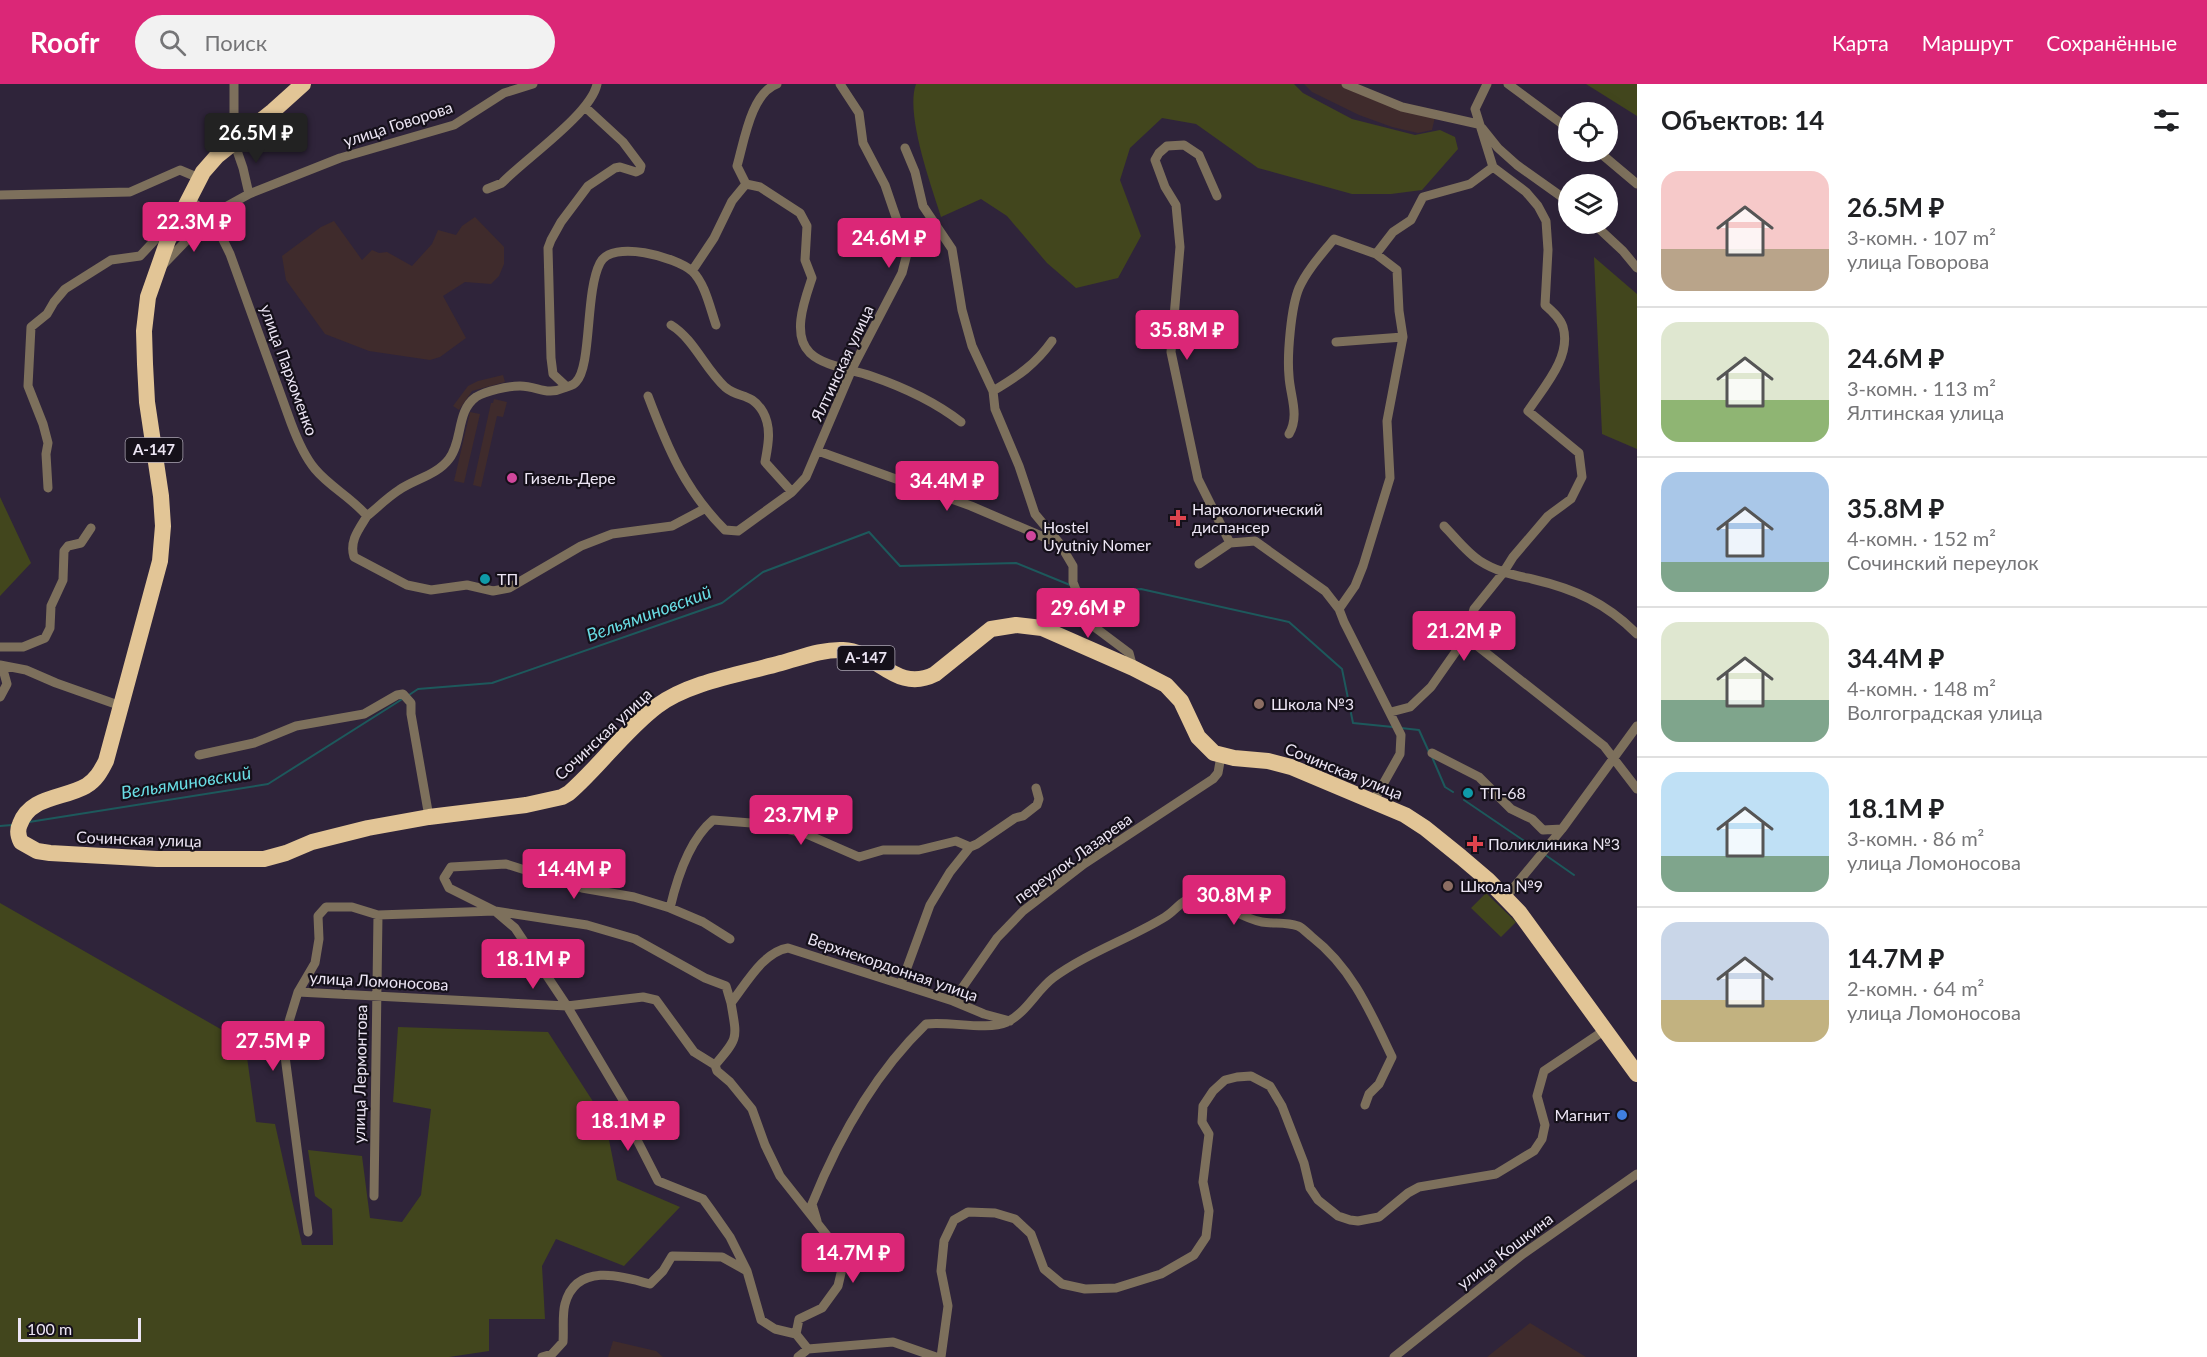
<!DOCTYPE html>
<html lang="ru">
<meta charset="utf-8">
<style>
:root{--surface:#fff;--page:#f2f2f2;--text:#202124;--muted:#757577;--line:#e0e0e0;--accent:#db2777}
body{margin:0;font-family:Lato,sans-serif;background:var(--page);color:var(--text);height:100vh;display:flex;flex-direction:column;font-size:22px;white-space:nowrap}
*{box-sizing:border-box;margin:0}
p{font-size:20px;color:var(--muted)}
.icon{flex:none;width:33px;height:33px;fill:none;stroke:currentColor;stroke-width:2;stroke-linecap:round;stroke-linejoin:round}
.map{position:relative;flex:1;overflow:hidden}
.details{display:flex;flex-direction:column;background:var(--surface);width:570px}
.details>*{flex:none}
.fabs{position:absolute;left:1558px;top:18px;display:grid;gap:12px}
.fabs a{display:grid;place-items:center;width:60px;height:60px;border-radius:50%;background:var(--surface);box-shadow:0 6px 24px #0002;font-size:30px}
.scale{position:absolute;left:18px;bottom:15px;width:123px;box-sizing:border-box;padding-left:6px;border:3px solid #ece5f4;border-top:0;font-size:16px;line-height:21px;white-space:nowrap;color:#ece5f4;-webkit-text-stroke:4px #15101a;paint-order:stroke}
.price{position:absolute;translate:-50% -51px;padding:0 14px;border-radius:6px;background:var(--accent);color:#fff;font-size:20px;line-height:39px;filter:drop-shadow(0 2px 3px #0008)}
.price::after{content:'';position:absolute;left:50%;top:36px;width:18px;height:14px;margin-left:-9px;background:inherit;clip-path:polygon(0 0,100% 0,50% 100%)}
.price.selected{background:#222;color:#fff}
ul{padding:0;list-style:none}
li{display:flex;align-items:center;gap:18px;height:150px;padding:0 24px}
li+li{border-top:2px solid var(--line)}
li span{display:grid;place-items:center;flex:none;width:168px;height:120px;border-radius:18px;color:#555}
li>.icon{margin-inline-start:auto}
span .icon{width:72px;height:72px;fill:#fffc;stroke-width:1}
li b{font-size:26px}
h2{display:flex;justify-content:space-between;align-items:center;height:72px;padding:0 24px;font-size:26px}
header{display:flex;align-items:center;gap:36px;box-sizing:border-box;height:84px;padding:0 30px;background:var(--accent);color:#fff}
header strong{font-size:28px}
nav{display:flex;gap:33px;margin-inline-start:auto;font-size:21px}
.search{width:420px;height:54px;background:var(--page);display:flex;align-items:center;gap:15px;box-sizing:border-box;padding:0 21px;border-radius:33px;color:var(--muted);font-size:22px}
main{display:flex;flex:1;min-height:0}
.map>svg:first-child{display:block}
</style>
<header>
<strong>Roofr</strong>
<div class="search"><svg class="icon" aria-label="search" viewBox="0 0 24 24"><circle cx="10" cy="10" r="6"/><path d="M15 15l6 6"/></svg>Поиск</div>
<nav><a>Карта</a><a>Маршрут</a><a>Сохранённые</a></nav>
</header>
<main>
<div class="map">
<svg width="1637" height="1273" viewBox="0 0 1637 1273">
<rect width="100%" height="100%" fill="#2f243a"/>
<path fill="#3f2b2c" d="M1304 0H1343L1435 33 1432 46 1418 49 1392 43 1359 31 1312 8Z
M475 133 504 163V180L499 192 491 200 465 198 443 212 466 254 440 273 430 276 369 267 325 250 286 196 282 172 321 143 334 137 362 176 372 166 379 169 387 168 412 182 432 160 438 146 456 151 462 142Z
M503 291 505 298 472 307 459 326 453 322 468 302 478 297Z
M494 315 507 318 503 333 497 332 481 403 473 401 491 319H493Z
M470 328 480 330 464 399 454 397Z
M1530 1239 1586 1273H1487Z
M613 1257 656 1267 663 1273H608Z"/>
<path fill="#42461d" d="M916 0H1294L1303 9 1352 35 1415 51 1440 46 1455 53 1458 65 1422 106 1391 110H1352L1258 84 1196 40 1162 34 1130 64 1120 96 1141 152 1118 194 1076 204 1047 179 1007 132 981 115 941 133C931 101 905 30 916 0Z
M1586 0H1637V32Z
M1594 173 1637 210V365L1602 350Z
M0 413 31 479 0 512Z
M1486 809 1516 838 1501 853 1471 824Z
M0 819 245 959 256 1038 275 1040 302 1161H333L332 1125 315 1112 308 1066 362 1072 370 1134 402 1138 421 1111 431 1025 393 1018 398 943 548 948 605 1036 617 1096 680 1123 624 1182 556 1155 542 1182 545 1235H489V1267L449 1273H0Z"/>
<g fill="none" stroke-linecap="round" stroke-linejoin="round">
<path stroke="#1d595c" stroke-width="2" d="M1078 504 1089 508 1141 505 1289 538 1342 585 1353 639 1393 643
M409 611 418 605 492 599 722 519 763 488 869 448 900 482 1016 479 1070 501
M1401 644 1419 646 1429 668
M1432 673 1445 703 1453 708
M1464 716 1539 767
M29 738 268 700 404 614
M0 742 12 741
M1544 770 1574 791"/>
<path stroke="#7d705c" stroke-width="9" d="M234 0V58L243 84 249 110
M1346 0 1402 23 1478 40
M1508 0 1569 45
M1482 44 1498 64 1517 81 1569 118
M905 64 915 88 923 122 952 165 962 226 972 262 993 307 995 325 1019 382 1035 430 1060 460
M1599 68 1637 100
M746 100 737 82C744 58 751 9 777 0
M487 105 502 99C525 75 591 30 597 0
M0 111 130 108 180 86 199 94
M1217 112 1199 71 1184 61 1167 62 1159 69 1155 76 1165 103 1176 121 1180 163 1171 268 1198 395 1230 459
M188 115 211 131 230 170 291 339C297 355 304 372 315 385 330 403 352 414 367 432 359 445 349 457 354 473L407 501 431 506 467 501 493 507 509 504 581 462 612 450 672 442 704 425
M1594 140 1623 167 1637 184
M1376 170 1393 148 1411 136 1423 113 1470 100 1493 83
M162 182 211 131 249 110 340 74 454 41 504 9 533 0
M692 187 714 154 732 117 746 100 760 103 800 129 807 142 805 176 812 194C805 215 791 251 810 269 825 283 852 285 871 292 903 303 934 317 961 338
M671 241C694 255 705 285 725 303 739 315 751 308 763 328 772 344 768 362 765 378L792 408
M1336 258 1403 253
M567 303 553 290 551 274 548 164 551 156 561 138 588 102 615 84 620 83 636 88 640 86 641 82 623 58 585 23
M993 307C1018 292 1035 281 1052 257
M648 312C668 365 685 406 725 446L738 447 792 408 806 393 852 285 902 189 909 162 900 145 885 101 863 59 859 29 840 0
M1289 350C1300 331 1290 312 1289 292 1287 271 1291 223 1299 204 1307 186 1321 171 1334 155L1376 170 1397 186 1399 227 1403 253 1387 337 1390 394 1363 482 1355 502 1339 525
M818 367 971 422 1060 460 1073 482V498L1084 527 1093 542 1129 569 1133 584
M48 404 46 370 48 359 43 340 28 302 31 243 47 230 54 218 65 205 84 193 111 176 140 172 154 157 167 129 183 124
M367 432C378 423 388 413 399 406 415 395 437 391 449 375 463 357 456 327 476 313 486 307 508 302 520 302 538 302 546 312 564 304 568 302 573 302 576 298 592 282 585 208 600 179 612 155 676 173 692 187 705 199 710 224 716 241
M1444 442C1455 453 1467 469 1480 477 1497 488 1514 491 1532 495 1575 505 1606 519 1637 550
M1199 480 1230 459 1255 457 1325 507 1339 525 1344 538 1401 651 1400 670 1373 718
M1466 553 1604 662 1637 705
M0 563H23L45 554 50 544 51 522 63 496 64 467 68 462 81 459 91 444
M0 581 26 586 56 599 121 622
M0 613 7 600 2 582
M1391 628 1410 623 1431 603 1466 553 1474 525 1503 489 1513 473 1548 432 1571 415 1582 393 1579 369 1528 327C1543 304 1572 273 1563 243 1560 234 1552 227 1545 221L1548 166 1546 137 1538 122 1526 108 1493 83 1475 25 1487 0
M1432 669 1479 693 1511 725 1532 735 1543 746 1562 745
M199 671 254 659 296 642 364 630 397 611 403 610 411 619V630L429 733
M1505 814 1562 745 1637 642
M670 824C677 794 689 756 713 736L764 740 804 749 859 773 883 766H919L956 757 970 763
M730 855 703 838 670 824 634 813 582 804 506 780 451 783 444 794 449 804 495 827 515 844 567 922 626 1021 636 1054 658 1097 703 1115 711 1126 730 1153 747 1187 761 1236 775 1245 796 1250
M901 900 930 821 950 788 970 763 977 760 1015 734 1023 732 1037 721 1039 715 1036 704
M298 908 567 922 643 913 656 916 694 968 715 981 717 987 730 998 752 1025 765 1061 780 1092 833 1159 842 1185 838 1202 822 1224 799 1235 796 1250 808 1265
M953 917 997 854 1023 827 1084 780 1213 695 1218 689 1221 672
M715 981C739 953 737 955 731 919
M374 1112 378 831
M817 1137 812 1120C839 1053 874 990 926 940 951 937 986 947 1007 938 1026 929 1037 906 1053 894 1087 869 1129 855 1165 833 1177 826 1183 812 1199 814 1222 816 1239 834 1262 838 1274 840 1286 838 1298 842 1303 844 1308 850 1312 853 1352 884 1371 929 1392 973L1379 1000 1369 1010 1365 1021
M308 1148 283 957 298 908 315 879 319 855 318 832 326 823H352L378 831 495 827 587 841 635 855 705 894 726 902 731 919C746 900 763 868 788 864L953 917 984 930 1010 937
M542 1273 552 1270 563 1258C564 1246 562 1231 565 1220 576 1179 620 1191 650 1200L663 1187 672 1172 722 1173 747 1187
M798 1273 808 1265 893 1258 936 1273
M941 1273 948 1222 941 1187 944 1157 954 1136 968 1128 995 1129 1015 1135 1031 1150 1044 1185 1062 1200 1085 1205 1116 1204 1161 1190 1194 1171 1206 1153 1209 1127 1203 1098 1209 1050 1202 1038 1203 1022 1213 1007 1225 996 1237 993 1251 992 1270 1002 1282 1022 1304 1079 1310 1104 1318 1116 1338 1132 1350 1136 1358 1137 1379 1133 1408 1109 1419 1103 1496 1090 1534 1067 1542 1055 1545 1041 1537 1012 1544 987 1605 946
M1394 1273 1523 1170 1637 1090"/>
<path stroke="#e2c596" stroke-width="16" d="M303 0 273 27 217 72 203 88 168 156 148 213 144 247 145 280 147 318 161 412 163 442 160 477 106 677C101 687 96 696 86 702 63 715 30 712 20 740 17 746 18 752 21 758L37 767 50 769 157 775H264L286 769 312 758 368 744 429 733 526 721 562 713 569 709C600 682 624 647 657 622 689 598 742 590 781 579 800 574 822 565 843 566 877 567 896 610 935 590L991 545 1016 541 1042 544 1133 584 1166 601 1181 617 1198 653 1214 669 1234 674 1268 677 1291 683 1405 731 1425 744 1461 773 1488 796 1519 828 1637 990"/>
</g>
<g fill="#d1479c" stroke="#15101a" stroke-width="2">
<circle cx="512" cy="394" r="6"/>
<circle cx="1031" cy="452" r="6"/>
</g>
<g fill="#e0444e" stroke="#15101a" stroke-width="2">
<path d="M1175 425h6v6h6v6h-6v6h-6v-6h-6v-6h6z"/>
<path d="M1472 751h6v6h6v6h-6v6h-6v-6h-6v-6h6z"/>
</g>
<g fill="#0f9aa8" stroke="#15101a" stroke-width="2">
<circle cx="485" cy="495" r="6"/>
<circle cx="1468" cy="709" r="6"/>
</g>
<g fill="#8d6e63" stroke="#15101a" stroke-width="2">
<circle cx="1259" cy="620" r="6"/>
<circle cx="1448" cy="802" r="6"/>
</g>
<circle fill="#3f7fe0" stroke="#15101a" stroke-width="2" cx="1622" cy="1031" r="6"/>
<g text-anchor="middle" stroke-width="4.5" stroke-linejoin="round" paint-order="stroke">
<g fill="#15101a" stroke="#aca5b3" stroke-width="1.5">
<rect x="125.5" y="354" width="57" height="24" rx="4.5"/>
<rect x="837.5" y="562" width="57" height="24" rx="4.5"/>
</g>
<g font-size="15" font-weight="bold" fill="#ece5f4">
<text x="154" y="371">А-147</text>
<text x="866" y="579">А-147</text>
</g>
<g font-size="16" fill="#ece5f4" stroke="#15101a">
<text transform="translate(398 40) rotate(-18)" y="6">улица Говорова</text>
<text transform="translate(842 279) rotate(-65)" y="6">Ялтинская улица</text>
<text transform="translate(289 286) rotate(70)" y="6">улица Пархоменко</text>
<text transform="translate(603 650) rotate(-43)" y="6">Сочинская улица</text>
<text transform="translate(1344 687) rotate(22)" y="6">Сочинская улица</text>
<text transform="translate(139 755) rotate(2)" y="6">Сочинская улица</text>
<text transform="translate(1073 774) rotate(-36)" y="6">переулок Лазарева</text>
<text transform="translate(893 883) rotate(19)" y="6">Верхнекордонная улица</text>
<text transform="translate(379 897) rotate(3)" y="6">улица Ломоносова</text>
<text transform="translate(360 990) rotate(-89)" y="6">улица Лермонтова</text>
<text transform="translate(1505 1167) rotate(-37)" y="6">улица Кошкина</text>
</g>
<g font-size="16" fill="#ece5f4" stroke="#15101a" text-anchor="start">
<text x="524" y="400">Гизель-Дере</text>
<text x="1192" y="431">Наркологический<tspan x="1192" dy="18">диспансер</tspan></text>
<text x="1043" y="449">Hostel<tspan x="1043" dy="18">Uyutniy Nomer</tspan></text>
<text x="497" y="501">ТП</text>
<text x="1271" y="626">Школа №3</text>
<text x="1480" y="715">ТП-68</text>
<text x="1488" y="766">Поликлиника №3</text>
<text x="1460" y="808">Школа №9</text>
<text x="1610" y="1037" text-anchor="end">Магнит</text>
</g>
<g font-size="18" font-style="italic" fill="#69dde4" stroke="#15101a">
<text transform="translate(649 530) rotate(-20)" y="6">Вельяминовский</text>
<text transform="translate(186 699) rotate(-9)" y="6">Вельяминовский</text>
</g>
</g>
</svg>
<div class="fabs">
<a><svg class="icon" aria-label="locate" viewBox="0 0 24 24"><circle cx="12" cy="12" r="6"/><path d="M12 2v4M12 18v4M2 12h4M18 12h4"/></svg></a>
<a><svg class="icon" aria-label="layers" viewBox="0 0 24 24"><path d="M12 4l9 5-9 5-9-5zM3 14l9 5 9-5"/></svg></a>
</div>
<div class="scale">100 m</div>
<b class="price selected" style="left:256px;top:80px">26.5M ₽</b>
<b class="price" style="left:194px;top:169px">22.3M ₽</b>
<b class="price" style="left:889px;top:185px">24.6M ₽</b>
<b class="price" style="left:1187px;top:277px">35.8M ₽</b>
<b class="price" style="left:947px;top:428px">34.4M ₽</b>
<b class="price" style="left:1088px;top:555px">29.6M ₽</b>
<b class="price" style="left:1464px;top:578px">21.2M ₽</b>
<b class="price" style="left:801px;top:762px">23.7M ₽</b>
<b class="price" style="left:574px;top:816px">14.4M ₽</b>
<b class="price" style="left:1234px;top:842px">30.8M ₽</b>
<b class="price" style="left:533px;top:906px">18.1M ₽</b>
<b class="price" style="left:273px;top:988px">27.5M ₽</b>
<b class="price" style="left:628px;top:1068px">18.1M ₽</b>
<b class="price" style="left:853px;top:1200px">14.7M ₽</b>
</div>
<section class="details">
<h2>Объектов: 14<svg class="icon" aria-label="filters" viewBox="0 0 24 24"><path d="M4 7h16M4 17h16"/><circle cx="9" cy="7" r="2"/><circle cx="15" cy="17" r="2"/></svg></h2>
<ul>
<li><span style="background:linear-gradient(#f6c9c9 65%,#b9a48a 0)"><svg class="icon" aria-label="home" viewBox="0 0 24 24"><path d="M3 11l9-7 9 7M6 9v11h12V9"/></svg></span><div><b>26.5M ₽</b><p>3-комн. · 107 m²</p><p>улица Говорова</p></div></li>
<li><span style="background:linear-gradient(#dfe7d0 65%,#8fb573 0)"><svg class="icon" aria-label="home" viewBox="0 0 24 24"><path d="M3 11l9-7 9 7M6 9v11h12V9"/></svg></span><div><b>24.6M ₽</b><p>3-комн. · 113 m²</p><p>Ялтинская улица</p></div></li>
<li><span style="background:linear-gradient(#a9c7e8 75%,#7fa58c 0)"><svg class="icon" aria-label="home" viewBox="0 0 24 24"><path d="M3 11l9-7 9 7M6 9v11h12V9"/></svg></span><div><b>35.8M ₽</b><p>4-комн. · 152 m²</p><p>Сочинский переулок</p></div></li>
<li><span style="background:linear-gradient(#dfe7d0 65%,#7fa58c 0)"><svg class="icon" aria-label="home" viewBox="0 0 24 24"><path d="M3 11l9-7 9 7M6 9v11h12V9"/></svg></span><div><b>34.4M ₽</b><p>4-комн. · 148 m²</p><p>Волгоградская улица</p></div></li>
<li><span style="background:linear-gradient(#bfe0f5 70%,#7fa58c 0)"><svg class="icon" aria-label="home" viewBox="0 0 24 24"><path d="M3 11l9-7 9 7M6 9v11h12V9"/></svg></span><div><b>18.1M ₽</b><p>3-комн. · 86 m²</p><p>улица Ломоносова</p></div></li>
<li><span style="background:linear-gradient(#c9d6e8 65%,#c2b280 0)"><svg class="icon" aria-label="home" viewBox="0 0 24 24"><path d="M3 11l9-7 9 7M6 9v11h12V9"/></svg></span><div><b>14.7M ₽</b><p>2-комн. · 64 m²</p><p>улица Ломоносова</p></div></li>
</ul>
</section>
</main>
